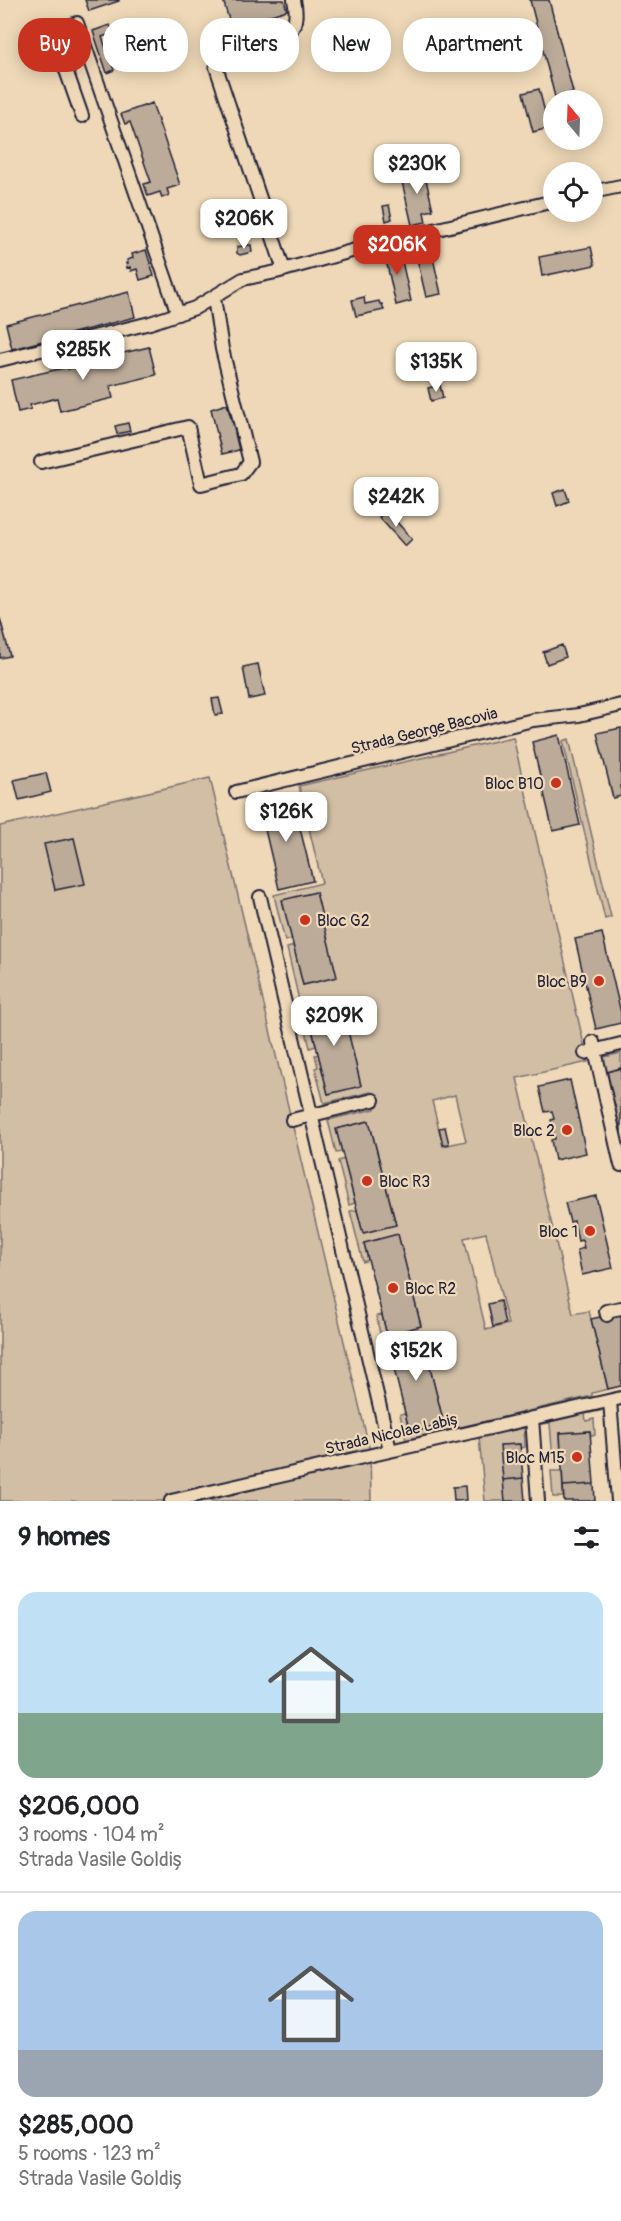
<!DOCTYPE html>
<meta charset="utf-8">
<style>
:root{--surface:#fff;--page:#f6f6f6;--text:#202124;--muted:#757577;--line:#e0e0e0;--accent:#c8321e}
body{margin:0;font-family:Pangolin,sans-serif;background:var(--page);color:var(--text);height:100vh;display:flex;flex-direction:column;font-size:22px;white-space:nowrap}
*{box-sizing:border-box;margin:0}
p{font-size:20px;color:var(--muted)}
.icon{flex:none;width:33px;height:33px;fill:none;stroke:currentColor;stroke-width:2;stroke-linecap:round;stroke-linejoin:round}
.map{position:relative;height:1501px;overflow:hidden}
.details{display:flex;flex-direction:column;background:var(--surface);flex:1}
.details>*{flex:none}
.guide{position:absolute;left:18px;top:18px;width:585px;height:54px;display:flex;gap:12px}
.needle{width:39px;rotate:341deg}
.tools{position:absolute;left:543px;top:90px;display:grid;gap:12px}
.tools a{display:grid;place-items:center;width:60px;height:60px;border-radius:50%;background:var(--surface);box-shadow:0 3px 15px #0003;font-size:30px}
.price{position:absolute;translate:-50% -51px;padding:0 14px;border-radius:12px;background:#fff;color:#222;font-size:20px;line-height:39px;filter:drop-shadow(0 2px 3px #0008)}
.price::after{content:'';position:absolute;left:50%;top:36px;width:18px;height:14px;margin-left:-9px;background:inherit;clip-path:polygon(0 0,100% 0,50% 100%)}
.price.active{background:var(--accent);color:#fff}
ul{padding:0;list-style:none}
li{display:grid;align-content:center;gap:12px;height:318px;padding:0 18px}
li+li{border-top:2px solid var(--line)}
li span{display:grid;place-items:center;height:186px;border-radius:18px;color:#555}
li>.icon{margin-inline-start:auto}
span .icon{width:108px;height:108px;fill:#fffc;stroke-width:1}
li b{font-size:26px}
h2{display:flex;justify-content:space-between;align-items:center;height:72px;padding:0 18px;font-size:26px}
.pill{padding:0 21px;border-radius:24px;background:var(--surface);box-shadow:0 3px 15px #0003;font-size:21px;line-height:54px}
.pill.active{background:var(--accent);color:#fff}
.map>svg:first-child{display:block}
</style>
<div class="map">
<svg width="621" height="1501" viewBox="0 0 621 1501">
<rect width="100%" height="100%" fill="#eed8b7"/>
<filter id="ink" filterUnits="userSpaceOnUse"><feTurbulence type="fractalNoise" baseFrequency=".0167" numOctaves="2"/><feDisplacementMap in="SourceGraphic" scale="12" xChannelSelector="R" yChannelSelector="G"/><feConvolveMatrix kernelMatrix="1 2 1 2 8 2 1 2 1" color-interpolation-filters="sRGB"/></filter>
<g filter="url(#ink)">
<path fill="#d1bea5" stroke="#7a7070" stroke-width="1.5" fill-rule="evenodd" d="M513 737 588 1062 517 1078 573 1314 589 1311 608 1389 592 1393V1396L406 1440 400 1414 405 1413 410 1432 444 1424 421 1332 387 1341 391 1358 386 1359 376 1316 382 1315 387 1335 421 1326 398 1235 364 1243 368 1260 363 1262 350 1211 357 1210 363 1233 396 1224 369 1121 336 1129 342 1152 336 1153 328 1120 375 1109 371 1092 324 1103 315 1068 318 1067 315 1055 318 1054 328 1094 361 1085 340 1001 307 1009 316 1046 310 1048 287 948 294 946 303 985 336 977 292 939 285 941 274 895 322 883 299 786ZM455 1095 466 1141 443 1146 432 1101ZM486 1233 508 1324 486 1330 464 1238Z
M569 739 611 917 605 919 563 741Z
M210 778 370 1451 371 1501H0V826Z
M621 1053V1068L607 1072 616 1113H613L600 1058Z
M344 1159 355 1203 349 1205 338 1161Z
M598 1410 600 1411 585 1414 586 1421 594 1419 595 1435H591L590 1431 560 1433 561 1460 553 1461 550 1423 541 1424Z
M522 1428H524L525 1447 520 1448 519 1444 501 1445 505 1501H485L479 1437Z
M551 1471H562L563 1497H553Z"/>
<path fill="#bbab98" stroke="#22223b" stroke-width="1.5" d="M85 0H119V1L89 11Z
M223 0H284L287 10 258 19 264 38 237 46Z
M530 0H549L573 92 555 97Z
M110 25 113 33 102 37 114 70 107 73 93 31Z
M539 89 549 128 533 132 523 93Z
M152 103 180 185 167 189 169 195 162 198 160 192 148 196 144 184 151 182 130 122 125 124 121 114Z
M423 167 433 210 424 212 426 222 412 225 400 173Z
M389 205 392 219 386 221 383 206Z
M429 240 441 294 426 297 416 254 401 257 399 248Z
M248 245H251L252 252 240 255 237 253V247Z
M591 247 595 265 542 276 539 257Z
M399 248 411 301 396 305 384 251Z
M146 250 154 276 140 280 137 269 131 271 130 267 127 268 126 263H128L127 260 133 258 132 254Z
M129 292 135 317 12 349 6 324Z
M364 297 365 304 379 301 380 304H382L384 310 356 316 352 300Z
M149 347 156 375 110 386 113 398 60 411 57 398 30 405 31 409 18 412 11 380 68 367V369L93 363V360Z
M440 385 443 398 431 401 428 388Z
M227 404 232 422 238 421 240 431 235 433 239 450 222 454 211 409Z
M128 423 130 431 117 434 115 426Z
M565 489 569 501 557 506 553 493Z
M386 510 412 539 405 546 379 517Z
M0 618 10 656 0 658Z
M562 645 566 657 547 664 543 652Z
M258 664 265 696 249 699 243 667Z
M219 698 223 714 215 715 212 699Z
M621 728V796L613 798 597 733Z
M559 735 580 825 553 831 532 742Z
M46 773 51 792 19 800 14 780Z
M292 796 313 881 279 889 259 804Z
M74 838 85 884 55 890 44 844Z
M316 892 337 977 303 985 282 900Z
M602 933 621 1013V1023L596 1029 575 939Z
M341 1001 361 1086 328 1094 307 1009Z
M621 1068V1136L607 1072Z
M570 1080 586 1153 555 1160 551 1140 555 1139 551 1120 554 1119 552 1111 545 1112 539 1087Z
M369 1121 396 1225 363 1233 336 1129Z
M445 1127 449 1144 443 1145 439 1128Z
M596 1196 613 1268 582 1275 577 1250 584 1248 582 1240 578 1241 574 1221 570 1222 565 1203Z
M398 1234 421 1326 387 1335 364 1243Z
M500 1301 505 1324 493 1327 488 1304Z
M621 1312V1386L608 1389 591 1319Z
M421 1332 444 1424 410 1433 387 1341Z
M590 1431 594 1484 563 1486 560 1433Z
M520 1444 523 1478 503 1480 500 1445Z
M523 1478 525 1501H505L503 1480Z
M594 1484 595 1501H564L563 1486Z
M465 1486 466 1500 454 1501 453 1487Z"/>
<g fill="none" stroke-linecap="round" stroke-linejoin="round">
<g stroke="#22223b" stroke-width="16">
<path id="minor" d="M82 116 53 33 77 23 178 314
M592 192 621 186
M284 270 216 67 219 59C252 44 306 51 294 0
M0 360 150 323 195 308 243 279 276 272 384 242 554 201
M41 462 188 427 201 484 241 474 250 462 222 349 214 298
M236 792 533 720 579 715 621 705
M260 897 390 1450
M593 1042 621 1165
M585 1053 621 1044
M292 1120 373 1100
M607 1315 606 1311 621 1308
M610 1401 618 1501
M532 1418 538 1501
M171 1501 621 1398"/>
</g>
<use href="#minor" stroke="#eed8b7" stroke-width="12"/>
</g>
</g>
<g fill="#c8321e" stroke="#eed8b7" stroke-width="2">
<circle cx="556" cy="783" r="6"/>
<circle cx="305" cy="920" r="6"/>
<circle cx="599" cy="981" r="6"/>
<circle cx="567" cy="1130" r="6"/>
<circle cx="367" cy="1181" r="6"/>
<circle cx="590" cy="1231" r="6"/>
<circle cx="393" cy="1288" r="6"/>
<circle cx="577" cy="1457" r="6"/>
</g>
<g text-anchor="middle" stroke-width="4.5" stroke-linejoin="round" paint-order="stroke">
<g font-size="16" fill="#22223b" stroke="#eed8b7">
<text transform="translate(424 730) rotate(-14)" y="6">Strada George Bacovia</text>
<text transform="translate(392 1433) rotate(-13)" y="6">Strada Nicolae Labiș</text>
</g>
<g font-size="16" fill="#22223b" stroke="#eed8b7" text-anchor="end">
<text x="544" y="789">Bloc B10</text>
<text x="317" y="926" text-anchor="start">Bloc G2</text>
<text x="587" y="987">Bloc B9</text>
<text x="555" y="1136">Bloc 2</text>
<text x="379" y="1187" text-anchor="start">Bloc R3</text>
<text x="578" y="1237">Bloc 1</text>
<text x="405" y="1294" text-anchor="start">Bloc R2</text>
<text x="565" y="1463">Bloc M15</text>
</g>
</g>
</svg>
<div class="tools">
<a><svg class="needle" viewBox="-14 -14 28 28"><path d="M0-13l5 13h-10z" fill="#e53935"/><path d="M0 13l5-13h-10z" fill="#757577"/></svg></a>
<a><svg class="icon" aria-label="locate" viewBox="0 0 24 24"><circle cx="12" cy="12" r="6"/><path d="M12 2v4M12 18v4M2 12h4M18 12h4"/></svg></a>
</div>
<b class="price" style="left:417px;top:195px">$230K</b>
<b class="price" style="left:244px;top:250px">$206K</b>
<b class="price active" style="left:397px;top:276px">$206K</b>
<b class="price" style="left:83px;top:381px">$285K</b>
<b class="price" style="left:436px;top:393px">$135K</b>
<b class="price" style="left:396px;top:528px">$242K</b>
<b class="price" style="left:286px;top:843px">$126K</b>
<b class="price" style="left:334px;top:1047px">$209K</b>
<b class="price" style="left:416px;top:1382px">$152K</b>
<div class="guide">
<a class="pill active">Buy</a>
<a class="pill">Rent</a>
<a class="pill">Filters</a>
<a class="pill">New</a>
<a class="pill">Apartment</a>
</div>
</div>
<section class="details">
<h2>9 homes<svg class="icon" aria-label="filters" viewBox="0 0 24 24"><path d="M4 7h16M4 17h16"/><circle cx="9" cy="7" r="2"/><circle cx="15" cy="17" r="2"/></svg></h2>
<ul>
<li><span style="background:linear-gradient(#bfe0f5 65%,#7fa58c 0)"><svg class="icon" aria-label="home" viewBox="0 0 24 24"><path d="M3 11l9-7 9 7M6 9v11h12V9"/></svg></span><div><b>$206,000</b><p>3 rooms · 104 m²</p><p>Strada Vasile Goldiș</p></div></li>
<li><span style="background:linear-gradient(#a9c7e8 75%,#9aa5b1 0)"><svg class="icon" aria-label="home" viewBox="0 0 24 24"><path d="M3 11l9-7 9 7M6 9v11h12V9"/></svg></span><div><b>$285,000</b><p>5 rooms · 123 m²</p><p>Strada Vasile Goldiș</p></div></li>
</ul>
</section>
